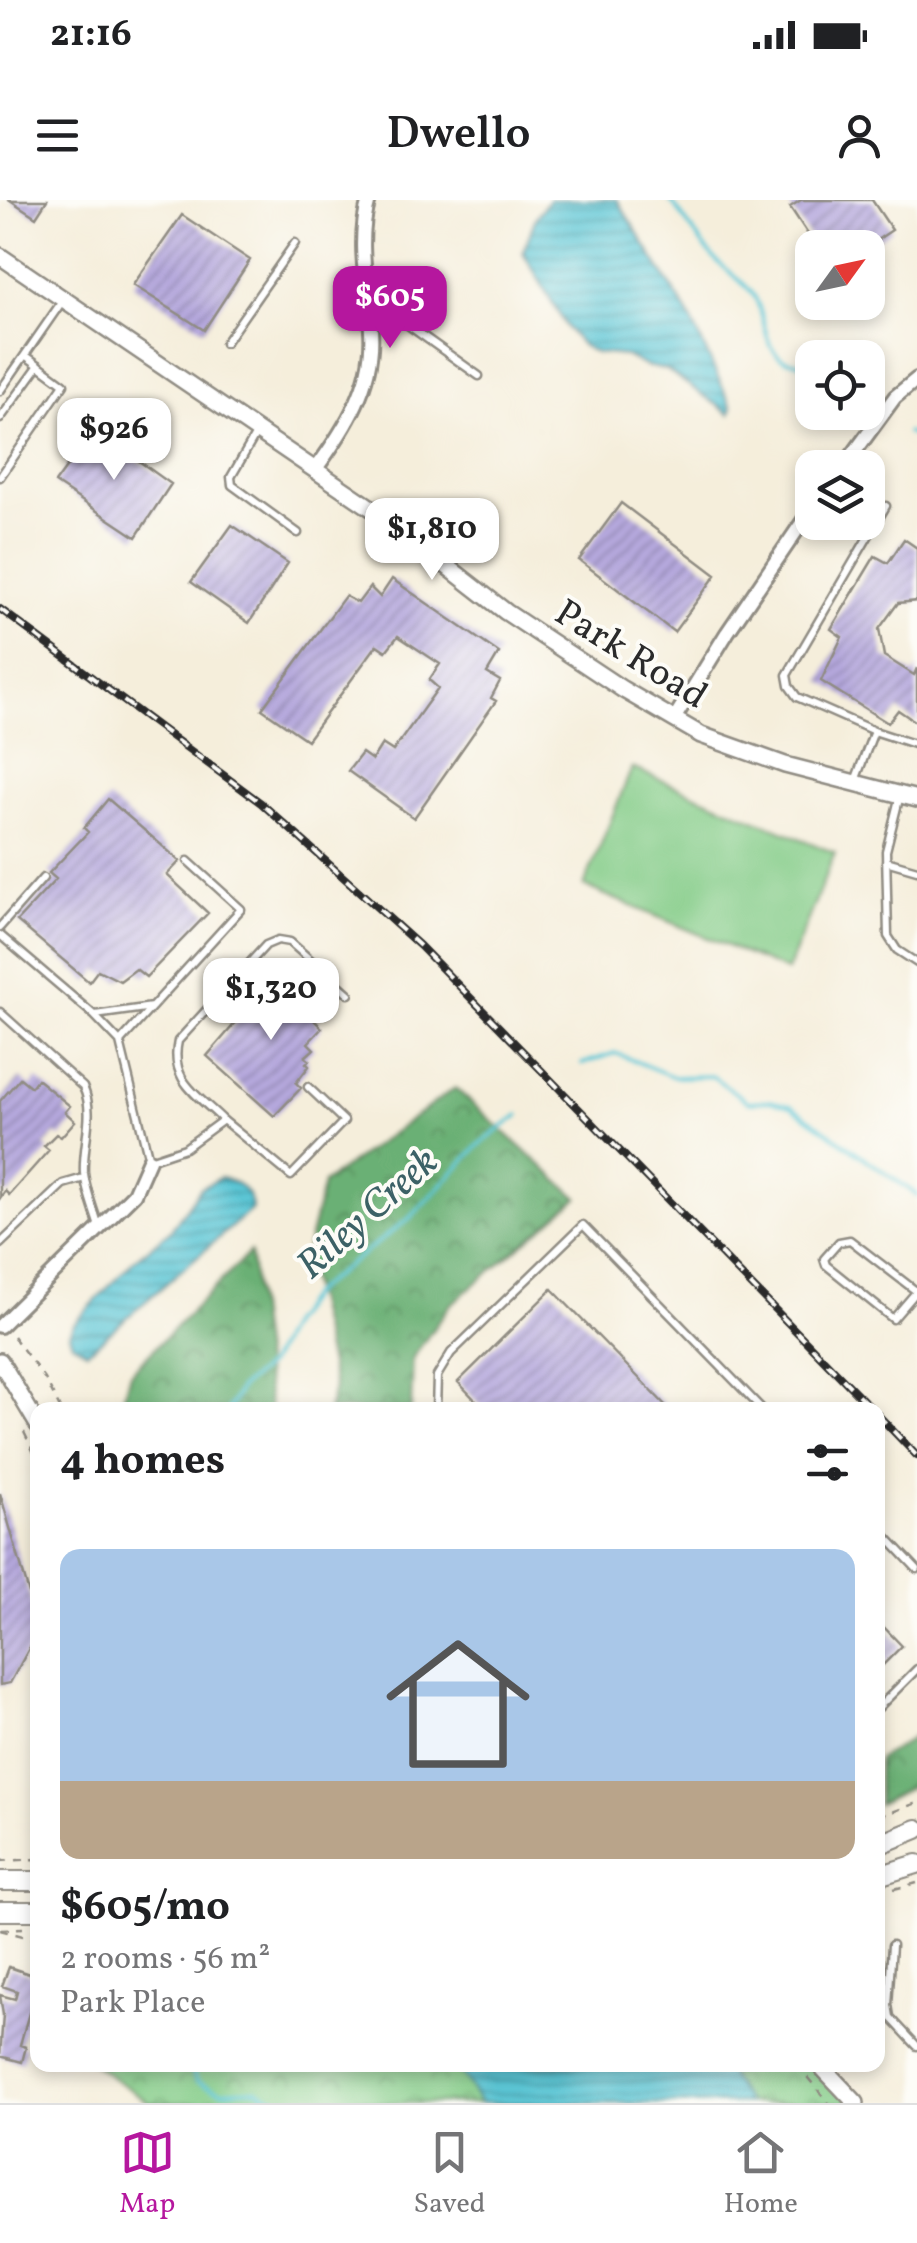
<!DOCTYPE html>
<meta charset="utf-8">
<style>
:root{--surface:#fff;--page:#f6f6f6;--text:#202124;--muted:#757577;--line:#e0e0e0;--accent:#b5179e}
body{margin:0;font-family:Vollkorn,serif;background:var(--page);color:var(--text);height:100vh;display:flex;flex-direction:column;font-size:38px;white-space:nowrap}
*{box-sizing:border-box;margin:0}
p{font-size:32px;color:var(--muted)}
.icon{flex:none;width:55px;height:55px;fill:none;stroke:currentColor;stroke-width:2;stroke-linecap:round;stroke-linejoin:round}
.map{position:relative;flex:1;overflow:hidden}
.details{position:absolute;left:30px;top:1202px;width:855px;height:670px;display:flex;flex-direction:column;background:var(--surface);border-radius:20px;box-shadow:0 5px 15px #0003}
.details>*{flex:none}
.needle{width:65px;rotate:57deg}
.fabs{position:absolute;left:795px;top:30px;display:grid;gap:20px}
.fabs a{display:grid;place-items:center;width:90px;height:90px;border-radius:20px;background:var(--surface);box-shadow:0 5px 15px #0003;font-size:50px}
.price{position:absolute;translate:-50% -85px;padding:0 22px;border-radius:20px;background:#fff;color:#222;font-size:32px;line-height:65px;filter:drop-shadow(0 2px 5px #0008)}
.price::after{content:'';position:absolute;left:50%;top:60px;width:30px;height:22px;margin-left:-15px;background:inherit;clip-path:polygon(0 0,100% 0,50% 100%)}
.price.on{background:var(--accent);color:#fff}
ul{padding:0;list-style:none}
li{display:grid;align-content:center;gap:20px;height:530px;padding:0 30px}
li+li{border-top:2px solid var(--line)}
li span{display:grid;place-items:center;height:310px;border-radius:20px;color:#555}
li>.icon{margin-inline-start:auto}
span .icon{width:180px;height:180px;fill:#fffc;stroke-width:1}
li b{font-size:42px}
h2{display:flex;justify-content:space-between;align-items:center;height:120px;padding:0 30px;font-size:42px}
.status{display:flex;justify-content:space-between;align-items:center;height:70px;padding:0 50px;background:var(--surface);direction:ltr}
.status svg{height:28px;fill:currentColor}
header{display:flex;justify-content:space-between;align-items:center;height:130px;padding:0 30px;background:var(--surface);font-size:45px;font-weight:600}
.dock{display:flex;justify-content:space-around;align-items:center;height:140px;border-top:2px solid var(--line);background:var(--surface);font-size:28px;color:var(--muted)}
.dock a{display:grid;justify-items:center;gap:5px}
.dock .on{color:var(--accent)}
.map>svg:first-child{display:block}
</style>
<div class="status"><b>21:16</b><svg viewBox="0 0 49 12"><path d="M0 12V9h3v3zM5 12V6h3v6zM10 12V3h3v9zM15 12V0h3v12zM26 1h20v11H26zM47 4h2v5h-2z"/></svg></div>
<header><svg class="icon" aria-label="menu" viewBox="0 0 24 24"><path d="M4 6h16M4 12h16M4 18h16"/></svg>Dwello<svg class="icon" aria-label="person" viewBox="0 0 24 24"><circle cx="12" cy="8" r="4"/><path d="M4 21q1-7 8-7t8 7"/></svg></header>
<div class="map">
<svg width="917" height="1903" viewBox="0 0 917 1903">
<defs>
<pattern id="forest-crowns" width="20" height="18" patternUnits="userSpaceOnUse" patternTransform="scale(2.5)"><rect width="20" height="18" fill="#6bb074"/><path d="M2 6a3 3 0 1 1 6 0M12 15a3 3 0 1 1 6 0" fill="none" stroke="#588f5f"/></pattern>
<pattern id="park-crowns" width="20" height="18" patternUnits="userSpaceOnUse" patternTransform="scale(2.5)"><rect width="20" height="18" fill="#84cc88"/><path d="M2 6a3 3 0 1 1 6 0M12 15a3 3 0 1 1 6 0" fill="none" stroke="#72af76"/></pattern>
<pattern id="water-rules" width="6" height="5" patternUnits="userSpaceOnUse" patternTransform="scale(2.5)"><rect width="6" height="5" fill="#5bc6d5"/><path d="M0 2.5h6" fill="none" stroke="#4ba1ad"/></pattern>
<pattern id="building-hatch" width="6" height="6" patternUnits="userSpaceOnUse" patternTransform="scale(2.5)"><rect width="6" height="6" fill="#b5a8dd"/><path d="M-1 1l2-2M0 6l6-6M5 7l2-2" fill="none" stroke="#9389b3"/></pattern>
</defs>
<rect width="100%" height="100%" fill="#fdfcf7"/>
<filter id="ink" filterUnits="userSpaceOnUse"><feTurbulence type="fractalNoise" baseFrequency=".01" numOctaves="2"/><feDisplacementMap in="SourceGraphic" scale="20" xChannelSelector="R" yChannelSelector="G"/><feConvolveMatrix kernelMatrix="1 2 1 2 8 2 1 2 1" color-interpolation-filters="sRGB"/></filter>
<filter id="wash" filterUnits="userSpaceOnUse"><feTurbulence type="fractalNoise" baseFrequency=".0048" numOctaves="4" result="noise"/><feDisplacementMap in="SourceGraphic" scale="40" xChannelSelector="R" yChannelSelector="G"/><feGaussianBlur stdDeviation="2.25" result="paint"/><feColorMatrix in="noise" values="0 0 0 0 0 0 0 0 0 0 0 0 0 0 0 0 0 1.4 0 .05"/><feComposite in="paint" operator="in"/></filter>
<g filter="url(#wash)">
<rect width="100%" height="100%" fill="#f5eedb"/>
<path fill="url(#forest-crowns)" stroke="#4b6e50" stroke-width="2.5" d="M455 888 578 998 450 1105 413 1157 411 1210H328L334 1187 305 1058 323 983Z
M250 1052 270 1210H120L130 1173Z
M917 1535V1584L878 1604V1559Z"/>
<path fill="url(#park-crowns)" stroke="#587c5a" stroke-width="2.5" d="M94 1865H820L856 1903H150Z"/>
<path fill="#84cc88" stroke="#587c5a" stroke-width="2.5" d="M632 568 835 653 787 771 584 686Z"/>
<path fill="url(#water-rules)" stroke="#437880" stroke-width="2.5" d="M549 0H617L689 115 732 207 730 214 667 170 645 166 626 156 596 153 581 145 567 128 523 52 536 17Z
M220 978C237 981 251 991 252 1009L93 1147 87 1151 72 1143 69 1134 73 1125 133 1061 170 1031 200 989Z
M456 1865H726L731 1878 748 1903H480Z"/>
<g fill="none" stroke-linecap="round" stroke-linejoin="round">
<path stroke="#5bc6d5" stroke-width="4" d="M670 0C684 18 697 39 713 57 725 70 741 79 753 94 764 110 764 140 775 152 791 171 801 148 812 185
M907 233 917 237
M582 864 615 853 674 877 712 876 748 902 769 901 791 906 917 995
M228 1210 240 1188 269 1164 290 1123 313 1092 411 1017 479 945 519 915
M189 1865 197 1881 221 1891 257 1889 283 1903"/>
</g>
<g id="blocks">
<path fill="url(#building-hatch)" d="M10 0H47L36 17Z
M801 0H872L892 30 865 48H817L790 7Z
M182 15 250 60 204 130 133 85Z
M94 229 171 284 136 337 55 283Z
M621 303 716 375 674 432 579 360Z
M232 325 288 363 249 423 191 382Z
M904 339 917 348V401L898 403 879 429 884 456 914 475 917 468V523L898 510 888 523 821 481 842 437 831 429 875 356 888 363Z
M392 379 499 453 487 473 500 481 491 498 496 501 414 618 348 571 362 553 372 560 382 544 393 551 438 488 429 480 440 464 398 436 386 451 377 445 307 540 262 509 345 396 358 403 370 387 380 397Z
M108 599 180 661 167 675 208 713 146 777 136 769 120 781 98 770 89 782 17 721 56 679 49 673 88 632 84 628Z
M281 770 326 808 314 820 322 828 308 843 314 849 305 857 309 860 306 863 309 866 296 883 301 888 274 916 207 856Z
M20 878 31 887 37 879 70 906 65 912 75 921 61 937 56 934 44 946 49 950 9 995 5 991 0 998V901Z
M552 1089 670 1210H485L458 1182Z
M0 1293 38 1425V1432L10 1483 0 1485Z
M878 1421 902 1446 878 1470Z
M9 1767 38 1777V1811L30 1809 20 1845 26 1847 22 1862 0 1856 3 1815 0 1795 15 1799 17 1791 2 1786Z"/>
</g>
</g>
<g filter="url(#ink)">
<use href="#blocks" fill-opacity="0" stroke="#908c83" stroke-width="2.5"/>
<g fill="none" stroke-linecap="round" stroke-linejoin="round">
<g stroke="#908c83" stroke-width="11">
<path id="service" d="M369 105 405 123 479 176
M225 143 295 43
M0 191 63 100
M0 219 39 165
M257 232 231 277 232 285 298 333
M0 277 64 184 25 155
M874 531 797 497 789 486 787 475 886 306
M855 581 874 531 917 545
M900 595 886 651 888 736 897 750 917 763
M188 661 241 709 120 842 149 960 185 948 223 920 291 976 344 921 308 887
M886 661 917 670
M0 727 43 678
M0 735 94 815 120 842
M0 812 83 887C96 914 82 944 84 973 86 991 94 1010 99 1027
M95 815 152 807
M223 920C198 895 169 881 178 841L266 745 278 740 290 742 349 794
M0 1044 63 984 84 978
M916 1091 850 1040 839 1042 824 1059 826 1065 893 1119 917 1091
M436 1210 437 1176 451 1153 583 1025 763 1210
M878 1328 917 1369
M878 1508 917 1469
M892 1745 888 1805 890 1817 917 1846"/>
</g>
<g stroke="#908c83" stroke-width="18">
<path id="minor" d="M843 268 895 197 917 179
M315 270C345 229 375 183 371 130 368 87 356 43 369 0
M674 519 727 433 812 308
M0 1126 134 994 149 960"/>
</g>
<g stroke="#908c83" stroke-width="20">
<path id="tertiary" d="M0 56 380 314 506 412 622 489 701 535 785 565 917 599
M0 1161 38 1225
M820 1865 856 1903"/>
</g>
<g stroke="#908c83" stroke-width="22">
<path id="secondary" d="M878 1645 917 1629
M878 1676 917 1664
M0 1681H38
M0 1711H38"/>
</g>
<path stroke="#908c83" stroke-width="2.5" stroke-dasharray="8 8" stroke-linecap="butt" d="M13 1136 45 1179 61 1210
M24 1232 38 1261
M878 1617 917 1603
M0 1661 38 1659
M894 1689 917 1683
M1 1729 23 1728
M0 1730 38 1740
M797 1865 829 1903"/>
<use href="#service" stroke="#fff" stroke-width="6"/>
<use href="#minor" stroke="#fff" stroke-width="12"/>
<use href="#tertiary" stroke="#fff" stroke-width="15"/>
<use href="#secondary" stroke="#fff" stroke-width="18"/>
<g stroke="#2b2b2b" stroke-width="8">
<path id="rail" d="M0 409 261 603 420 746 873 1210
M878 1215 917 1256"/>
</g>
<use href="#rail" stroke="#fdfcf7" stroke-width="4" stroke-dasharray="11" stroke-linecap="butt"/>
</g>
</g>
<g text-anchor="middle" stroke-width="8" stroke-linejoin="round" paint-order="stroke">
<g font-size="38" fill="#2b2b2b" stroke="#fdfcf7">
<text transform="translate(632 453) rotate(32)" y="13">Park Road</text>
</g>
<g font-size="40" font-style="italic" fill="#3c6166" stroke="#fdfcf7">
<text transform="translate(366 1012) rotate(-42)" y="14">Riley Creek</text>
</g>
</g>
</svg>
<div class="fabs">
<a><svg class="needle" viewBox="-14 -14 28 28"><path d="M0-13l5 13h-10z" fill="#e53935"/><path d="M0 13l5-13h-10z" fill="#757577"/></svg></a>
<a><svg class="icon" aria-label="locate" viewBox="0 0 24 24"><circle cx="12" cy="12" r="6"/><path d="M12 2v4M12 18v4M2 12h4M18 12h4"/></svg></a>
<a><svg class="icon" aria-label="layers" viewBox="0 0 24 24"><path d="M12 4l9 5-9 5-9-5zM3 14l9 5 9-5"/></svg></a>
</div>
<b class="price on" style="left:390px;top:151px">$605</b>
<b class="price" style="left:114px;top:283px">$926</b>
<b class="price" style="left:432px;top:383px">$1,810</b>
<b class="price" style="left:271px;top:843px">$1,320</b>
<section class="details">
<h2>4 homes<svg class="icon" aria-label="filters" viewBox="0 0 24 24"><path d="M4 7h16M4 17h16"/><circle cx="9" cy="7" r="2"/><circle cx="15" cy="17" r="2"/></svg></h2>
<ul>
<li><span style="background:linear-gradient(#a9c7e8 75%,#b9a48a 0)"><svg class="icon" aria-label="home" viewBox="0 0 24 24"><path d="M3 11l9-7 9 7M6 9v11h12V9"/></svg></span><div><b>$605/mo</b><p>2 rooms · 56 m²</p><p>Park Place</p></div></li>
</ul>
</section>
</div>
<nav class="dock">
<a class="on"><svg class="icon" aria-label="map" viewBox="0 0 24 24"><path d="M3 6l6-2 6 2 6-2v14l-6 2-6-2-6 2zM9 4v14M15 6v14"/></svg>Map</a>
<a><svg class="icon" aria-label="saved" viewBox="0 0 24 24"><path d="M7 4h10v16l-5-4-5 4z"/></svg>Saved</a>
<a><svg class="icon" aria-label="home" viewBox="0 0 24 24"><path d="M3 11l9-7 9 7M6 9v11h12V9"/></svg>Home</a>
</nav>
